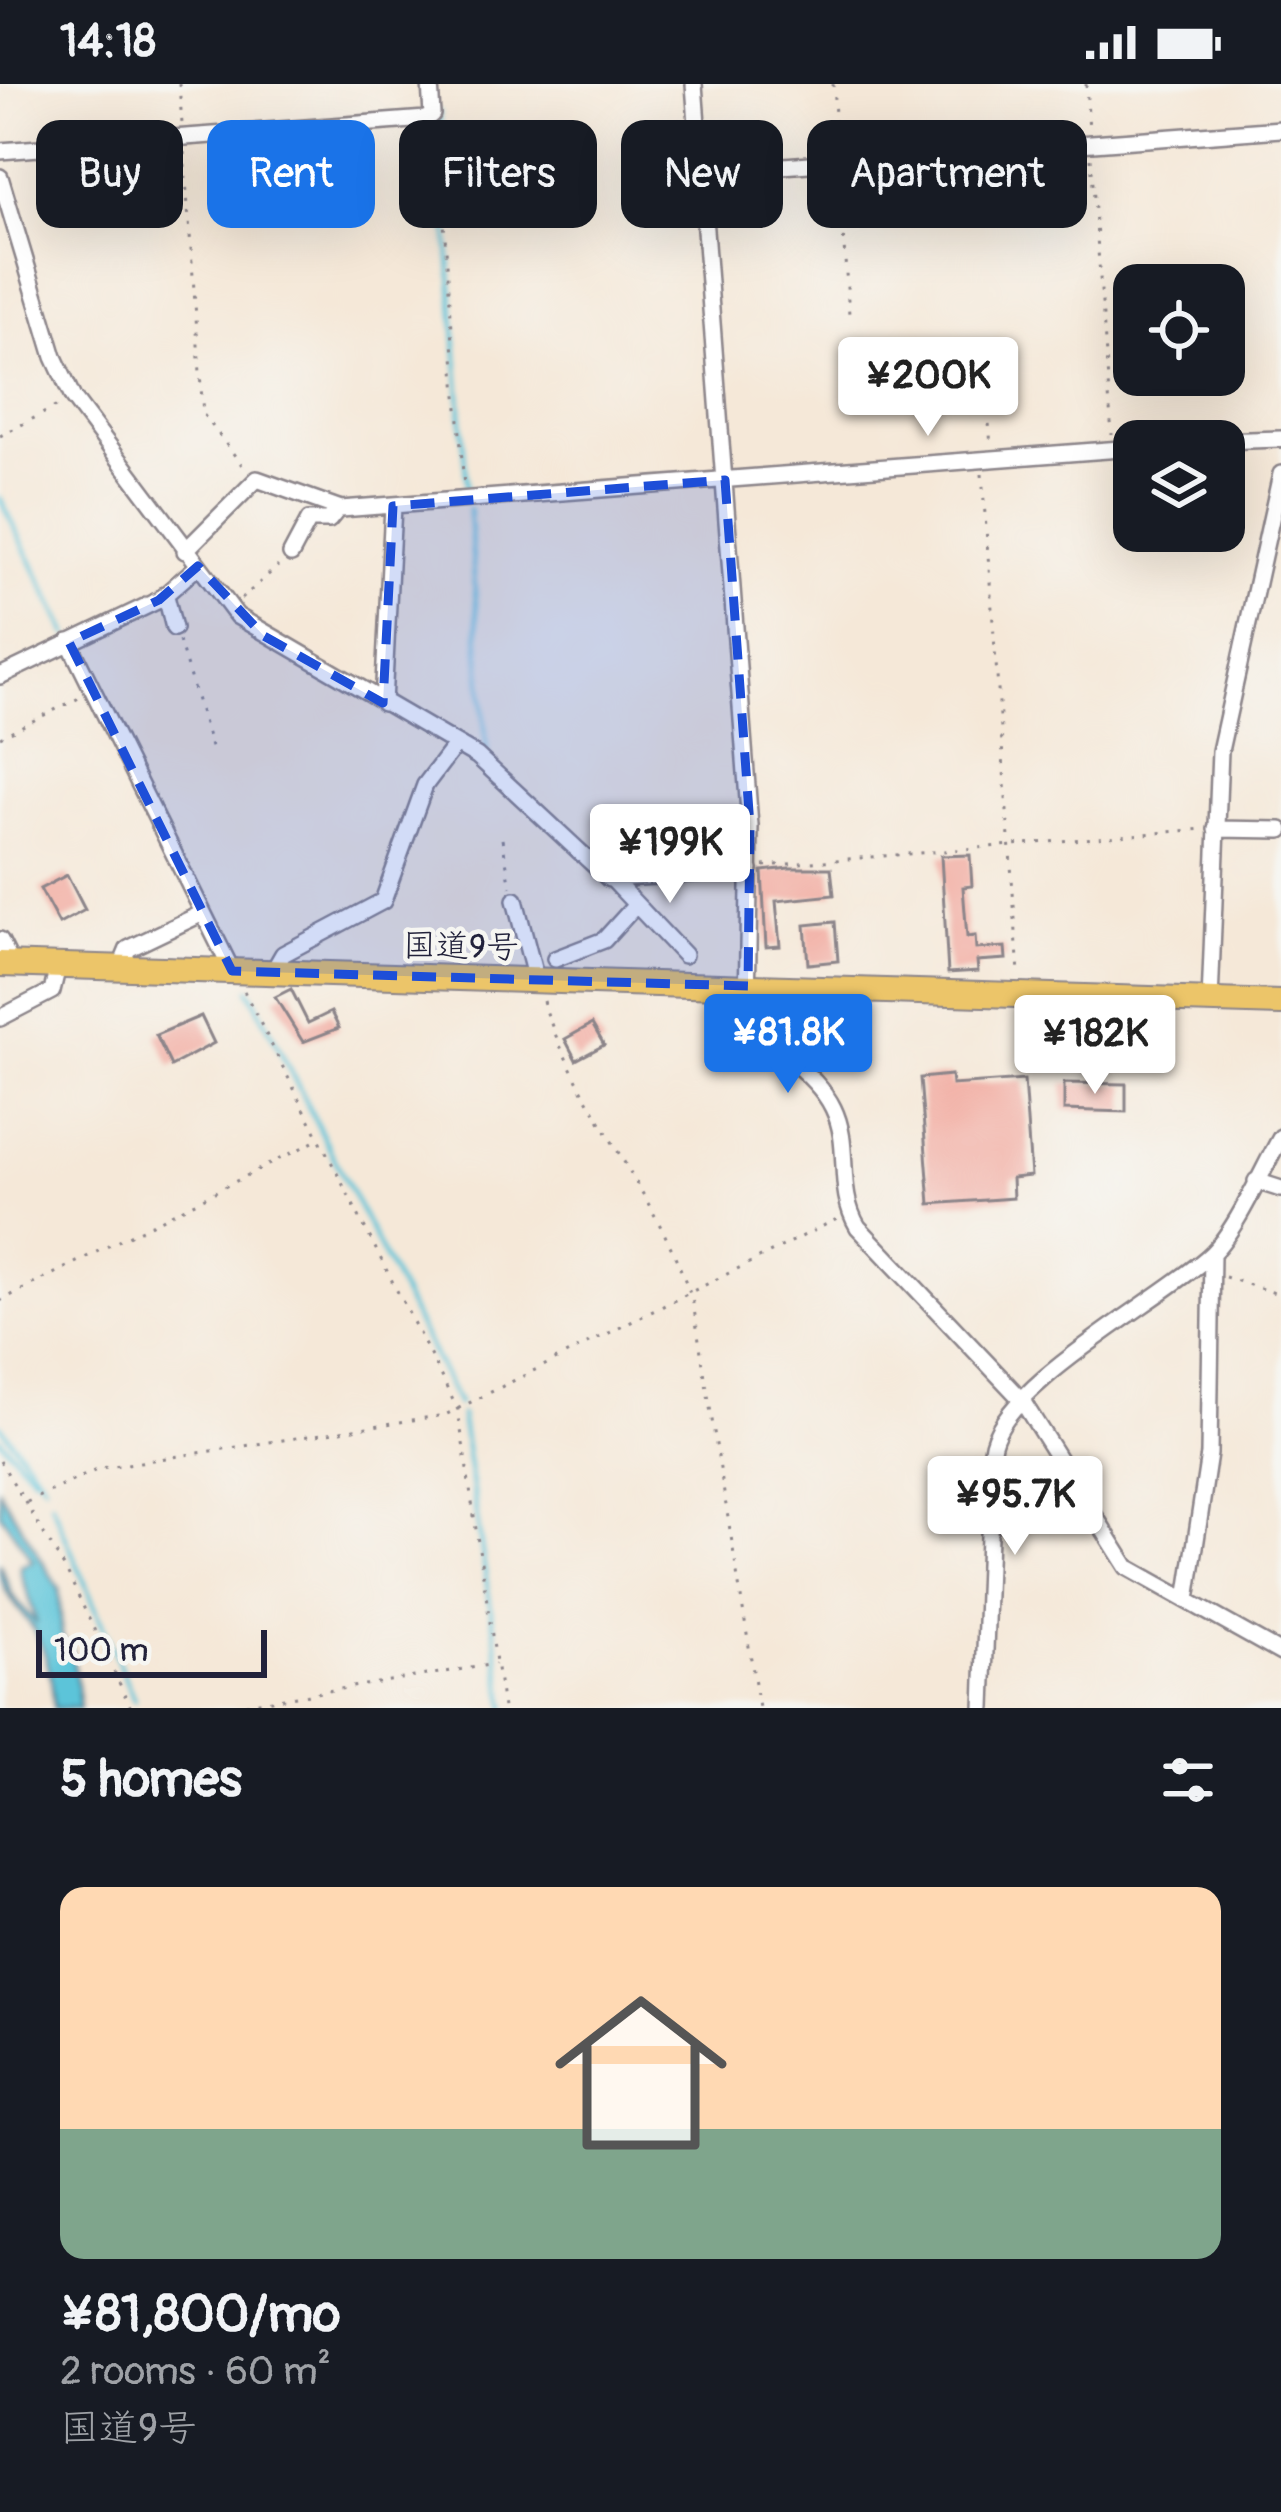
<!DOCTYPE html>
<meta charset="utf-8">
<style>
:root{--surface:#171b24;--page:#242831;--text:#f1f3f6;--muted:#9ea1a6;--accent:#1a73e8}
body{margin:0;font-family:Pangolin,"Klee One",sans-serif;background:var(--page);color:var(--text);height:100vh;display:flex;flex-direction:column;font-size:45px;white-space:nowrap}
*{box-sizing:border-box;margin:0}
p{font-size:39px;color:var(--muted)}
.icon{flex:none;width:66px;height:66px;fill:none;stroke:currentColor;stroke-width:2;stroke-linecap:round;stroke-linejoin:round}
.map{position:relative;height:1624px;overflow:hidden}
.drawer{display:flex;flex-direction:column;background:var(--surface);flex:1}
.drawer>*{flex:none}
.hud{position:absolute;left:36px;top:36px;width:1209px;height:108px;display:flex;gap:24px}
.buttons{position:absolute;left:1113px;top:180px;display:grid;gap:24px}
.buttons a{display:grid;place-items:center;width:132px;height:132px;border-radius:24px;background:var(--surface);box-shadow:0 12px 48px #0002;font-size:60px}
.scale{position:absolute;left:36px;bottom:30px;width:231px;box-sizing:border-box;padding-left:12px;border:6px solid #22223b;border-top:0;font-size:33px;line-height:42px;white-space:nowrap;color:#22223b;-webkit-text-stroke:9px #f6f6f2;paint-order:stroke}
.price{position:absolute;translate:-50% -102px;padding:0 27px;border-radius:12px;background:#fff;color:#222;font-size:39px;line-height:78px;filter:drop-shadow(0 3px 6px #0008)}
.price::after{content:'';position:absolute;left:50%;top:72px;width:36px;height:27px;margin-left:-18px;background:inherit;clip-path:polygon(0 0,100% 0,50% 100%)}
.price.active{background:var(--accent);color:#fff}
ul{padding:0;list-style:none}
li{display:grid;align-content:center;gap:24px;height:636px;padding:0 60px}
li span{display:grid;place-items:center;height:372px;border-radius:24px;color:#555}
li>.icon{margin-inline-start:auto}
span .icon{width:216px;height:216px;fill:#fffc;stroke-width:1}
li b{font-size:51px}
h2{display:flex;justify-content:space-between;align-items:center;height:144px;padding:0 60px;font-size:51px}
.pill{padding:0 42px;border-radius:24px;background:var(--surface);box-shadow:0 12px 48px #0002;font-size:42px;line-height:108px}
.pill.active{background:var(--accent);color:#fff}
.status{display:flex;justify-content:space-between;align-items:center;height:84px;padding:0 60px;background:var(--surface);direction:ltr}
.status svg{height:33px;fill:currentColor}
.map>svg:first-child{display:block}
</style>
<div class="status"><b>14:18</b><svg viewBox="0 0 49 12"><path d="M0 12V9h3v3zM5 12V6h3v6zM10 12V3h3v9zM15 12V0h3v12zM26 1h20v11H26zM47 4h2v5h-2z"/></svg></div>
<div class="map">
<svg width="1281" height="1624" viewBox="0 0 1281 1624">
<rect width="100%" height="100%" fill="#f6f6f2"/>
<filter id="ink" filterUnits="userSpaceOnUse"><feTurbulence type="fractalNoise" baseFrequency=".00833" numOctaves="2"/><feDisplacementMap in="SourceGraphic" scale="24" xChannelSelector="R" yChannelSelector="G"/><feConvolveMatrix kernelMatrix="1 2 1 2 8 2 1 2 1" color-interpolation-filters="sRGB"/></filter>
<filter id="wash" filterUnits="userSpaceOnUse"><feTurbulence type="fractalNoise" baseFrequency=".004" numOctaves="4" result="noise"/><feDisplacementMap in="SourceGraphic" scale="48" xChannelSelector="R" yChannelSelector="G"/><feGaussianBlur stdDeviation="2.7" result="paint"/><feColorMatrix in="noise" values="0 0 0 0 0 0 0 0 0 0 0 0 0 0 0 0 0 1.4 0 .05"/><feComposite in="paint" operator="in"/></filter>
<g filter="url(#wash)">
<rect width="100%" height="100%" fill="#f5e8d8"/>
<path fill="#5cc4d9" stroke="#3f738a" stroke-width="3" d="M0 1407 59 1505 62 1553 72 1566 80 1624H54C52 1596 49 1573 34 1547 19 1520 0 1513 0 1479L12 1511 37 1540 21 1488V1482L33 1477 0 1429Z"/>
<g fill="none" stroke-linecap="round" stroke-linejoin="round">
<path stroke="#5cc4d9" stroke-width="4.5" d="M439 28 467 406
M0 414 68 551
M469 425 487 670
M249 905 458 1320
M461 1331 506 1624
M0 1341 44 1400
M0 1355 33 1392
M51 1418 134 1616"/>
</g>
<g id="blocks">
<path fill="#f2aca1" d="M970 771 972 802 963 803 967 853 975 852 976 865 1005 863 1006 875 977 877 978 887 948 889 941 772Z
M789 784H831L834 811 776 817 780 862 766 863 762 787Z
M67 791 85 826 59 840 40 805Z
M835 838 838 877 808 880 805 841Z
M291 905 308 939 331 928 339 944 303 958 275 913Z
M201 932 214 959 171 982 156 951Z
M592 940 604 961 576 976 565 955Z
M951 991 952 1001 1024 996 1031 1092 1012 1094 1013 1114 930 1120 920 994Z
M1064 999 1126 1000V1028L1064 1026Z"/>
</g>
</g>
<g filter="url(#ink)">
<use href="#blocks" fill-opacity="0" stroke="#8c858a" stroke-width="3"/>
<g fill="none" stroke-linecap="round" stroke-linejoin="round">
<g stroke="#8c858a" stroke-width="20">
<path id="minor" d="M694 0 750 742 747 924C766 965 814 985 833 1024 852 1062 835 1105 858 1143L1021 1315 1127 1483 1281 1569
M0 67 426 35 432 30 430 0
M701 88 1281 45
M0 93 54 273 73 314 237 532 477 672 609 795 750 786
M1218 357 1281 355
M185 467 257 395 341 425 1134 364
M291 470 309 436H329L338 425
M166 512 174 544
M69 558 232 887
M0 592 159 516 198 482
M383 619 393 422
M1216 745 1281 746
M613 796 684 871
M515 816 536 896
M0 856 12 880
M555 875 604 856 634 823
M120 884 128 865 203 829
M272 889 283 870 383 817 425 701 456 660
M1210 918 1220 667 1281 390
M0 934 52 907 58 882
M1256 1097 1281 1105
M1187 1516 1209 1370 1212 1170
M983 1624 992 1366C999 1303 1159 1217 1209 1172 1236 1148 1262 1086 1281 1053"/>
</g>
<g stroke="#8c858a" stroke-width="28">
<path id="highway" d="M0 880 1281 919"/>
</g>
<path stroke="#8c858a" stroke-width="3" stroke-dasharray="3 9" stroke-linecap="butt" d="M179 0 182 40
M833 0 837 61
M1086 0 1089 46
M437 47 464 403
M184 68 203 330 245 385
M1091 74 1112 351
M839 94 849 230
M984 280 991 362
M0 352 61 320
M982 390 1019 889
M241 515 278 482
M179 557 213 670
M0 653 81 613
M502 755 511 803
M764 782 1203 745
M244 907 458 1326 503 1624
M543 917C577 1024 659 1111 693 1219L759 1624
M1225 1193 1281 1211
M0 1217 319 1055
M0 1377 66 1486 131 1624
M27 1418 101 1384 445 1331 837 1135
M222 1624 495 1580"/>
<use href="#minor" stroke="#fff" stroke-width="15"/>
<use href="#highway" stroke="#ecc569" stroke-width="24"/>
</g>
</g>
<path fill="#1d4ed8" fill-opacity="0.2" stroke="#1d4ed8" stroke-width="9" stroke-dasharray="24 15" stroke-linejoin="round" d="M725 396 750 742 748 902 232 887 69 558 159 516 198 482 264 552 383 619 393 422Z"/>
<g text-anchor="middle" stroke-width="9" stroke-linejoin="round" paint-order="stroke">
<g font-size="33" fill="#22223b" stroke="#f6f6f2">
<text transform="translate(461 861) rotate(1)" y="12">国道9号</text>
</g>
</g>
</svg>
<div class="buttons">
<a><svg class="icon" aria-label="locate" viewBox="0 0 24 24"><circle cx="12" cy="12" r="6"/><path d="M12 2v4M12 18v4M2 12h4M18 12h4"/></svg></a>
<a><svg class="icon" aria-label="layers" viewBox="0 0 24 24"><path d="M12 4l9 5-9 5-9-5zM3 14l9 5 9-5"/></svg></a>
</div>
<div class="scale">100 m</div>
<b class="price" style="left:928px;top:355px">¥200K</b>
<b class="price" style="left:670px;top:822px">¥199K</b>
<b class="price active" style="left:788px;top:1012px">¥81.8K</b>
<b class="price" style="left:1095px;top:1013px">¥182K</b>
<b class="price" style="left:1015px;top:1474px">¥95.7K</b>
<div class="hud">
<a class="pill">Buy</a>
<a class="pill active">Rent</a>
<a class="pill">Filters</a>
<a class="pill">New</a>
<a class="pill">Apartment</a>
</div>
</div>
<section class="drawer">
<h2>5 homes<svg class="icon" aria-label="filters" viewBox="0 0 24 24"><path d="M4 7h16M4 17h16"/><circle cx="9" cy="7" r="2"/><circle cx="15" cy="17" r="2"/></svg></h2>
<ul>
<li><span style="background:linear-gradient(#ffd9b3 65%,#7fa58c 0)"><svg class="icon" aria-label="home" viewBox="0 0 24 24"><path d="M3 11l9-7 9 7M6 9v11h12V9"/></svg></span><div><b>¥81,800/mo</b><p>2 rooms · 60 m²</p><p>国道9号</p></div></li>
</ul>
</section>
